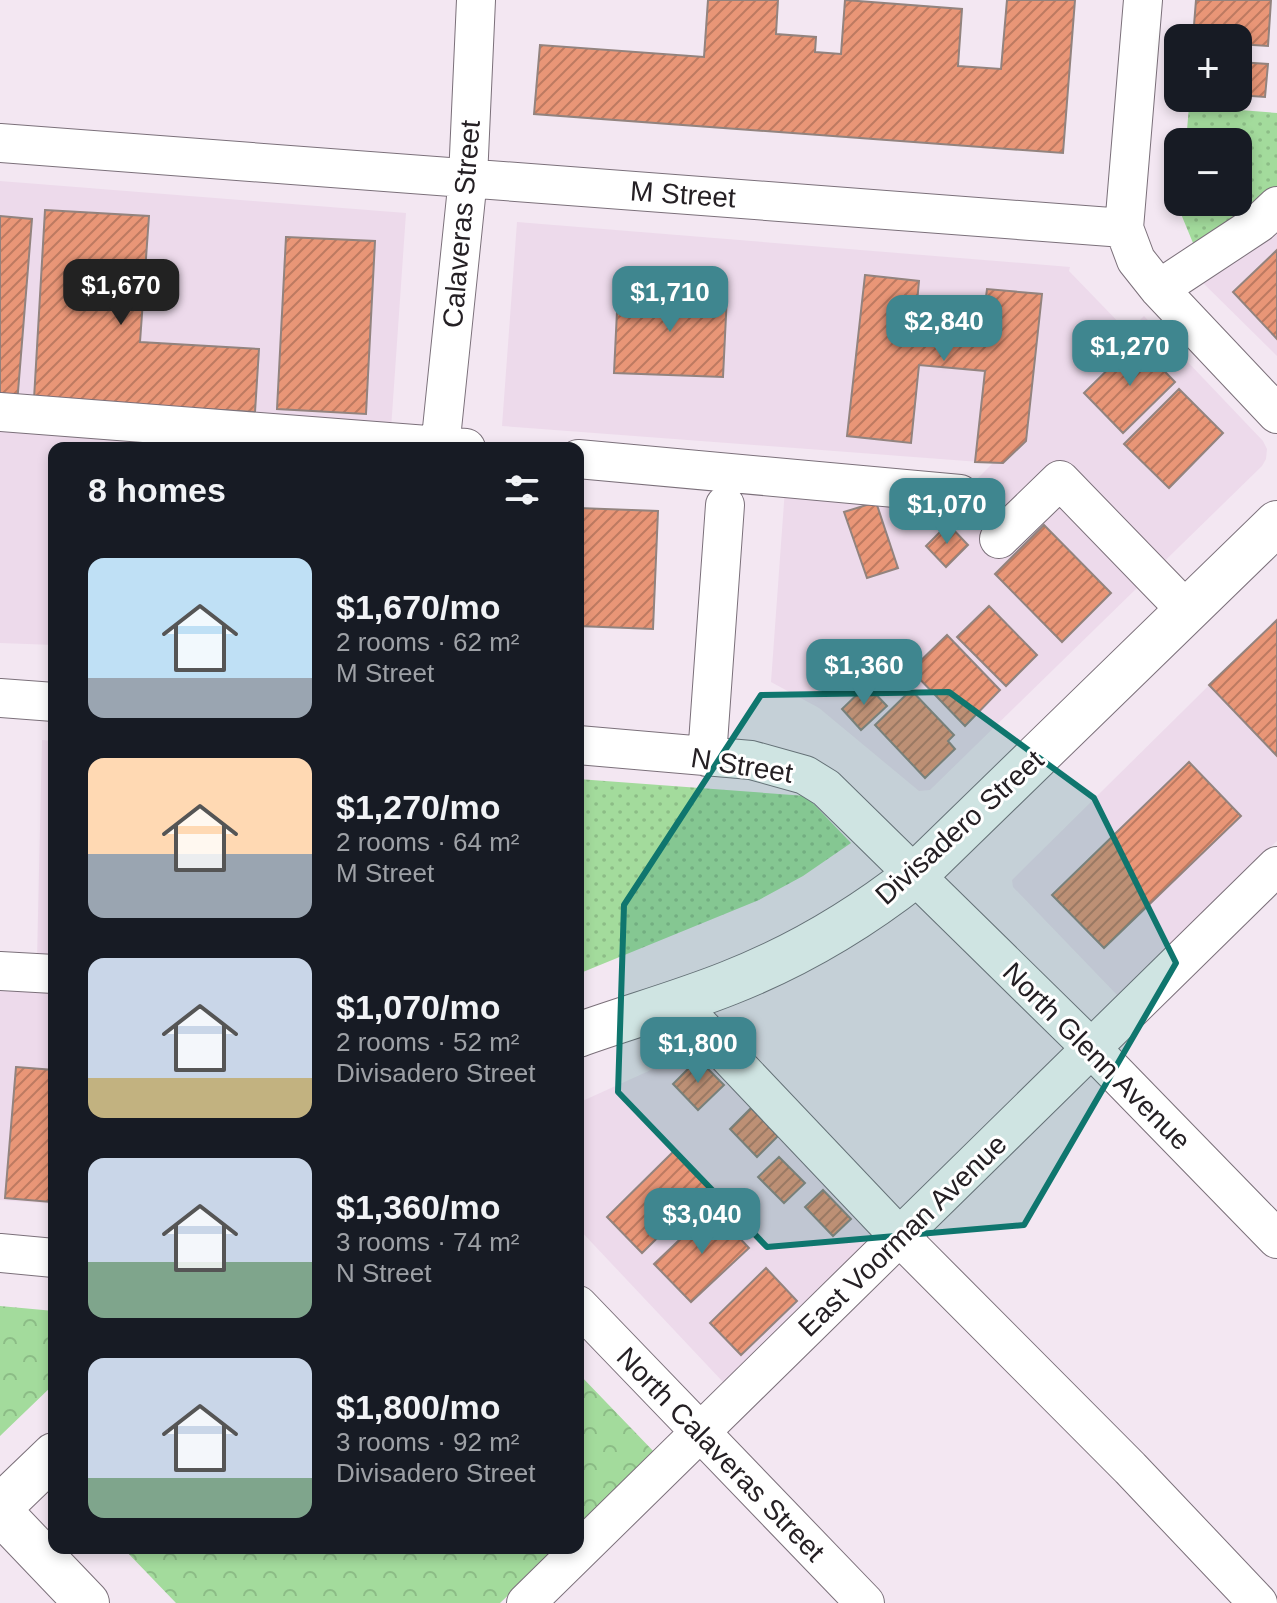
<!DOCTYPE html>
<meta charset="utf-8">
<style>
:root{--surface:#171b24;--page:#20242c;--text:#f1f3f6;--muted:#9ea1a6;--accent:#3f868f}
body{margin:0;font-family:Helvetica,sans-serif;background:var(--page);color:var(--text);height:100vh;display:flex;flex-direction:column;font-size:30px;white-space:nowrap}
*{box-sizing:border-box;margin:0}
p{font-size:26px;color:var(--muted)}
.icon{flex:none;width:44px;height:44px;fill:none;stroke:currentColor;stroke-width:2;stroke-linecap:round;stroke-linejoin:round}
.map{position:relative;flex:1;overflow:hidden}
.sheet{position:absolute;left:48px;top:442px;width:536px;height:1112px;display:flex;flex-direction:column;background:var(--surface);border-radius:16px;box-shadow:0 4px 12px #0003}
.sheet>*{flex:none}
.controls{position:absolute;left:1164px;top:24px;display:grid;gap:16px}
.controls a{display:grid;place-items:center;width:88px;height:88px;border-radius:16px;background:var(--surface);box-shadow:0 4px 12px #0003;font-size:40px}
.price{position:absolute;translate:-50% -68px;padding:0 18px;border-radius:16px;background:var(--accent);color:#fff;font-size:26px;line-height:52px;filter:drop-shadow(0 2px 4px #0008)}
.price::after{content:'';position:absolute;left:50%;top:48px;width:24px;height:18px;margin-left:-12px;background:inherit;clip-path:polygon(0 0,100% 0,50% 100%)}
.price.current{background:#222;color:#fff}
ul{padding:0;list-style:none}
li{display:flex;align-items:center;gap:24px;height:200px;padding:0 40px}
li span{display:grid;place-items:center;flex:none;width:224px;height:160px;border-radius:16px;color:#555}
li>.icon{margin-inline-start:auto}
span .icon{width:96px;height:96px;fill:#fffc;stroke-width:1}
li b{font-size:34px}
h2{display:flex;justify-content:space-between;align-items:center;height:96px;padding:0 40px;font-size:34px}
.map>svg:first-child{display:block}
</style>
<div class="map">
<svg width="1277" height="1603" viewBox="0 0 1277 1603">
<defs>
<pattern id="grass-dots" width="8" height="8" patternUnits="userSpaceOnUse" patternTransform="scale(2)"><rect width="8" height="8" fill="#a3db9c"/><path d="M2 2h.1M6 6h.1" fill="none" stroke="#8cbc86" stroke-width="1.8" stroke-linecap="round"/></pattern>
<pattern id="park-crowns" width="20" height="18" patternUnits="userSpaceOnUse" patternTransform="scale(2)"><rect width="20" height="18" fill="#a3db9c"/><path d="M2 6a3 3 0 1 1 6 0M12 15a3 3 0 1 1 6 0" fill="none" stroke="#8cbc86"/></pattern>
<pattern id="building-hatch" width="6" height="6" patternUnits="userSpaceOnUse" patternTransform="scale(2)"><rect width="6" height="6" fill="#e99677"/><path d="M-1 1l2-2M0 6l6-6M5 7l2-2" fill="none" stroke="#bd7a61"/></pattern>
</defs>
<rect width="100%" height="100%" fill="#f3e7f2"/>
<path fill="#eddaeb" d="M0 181 406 213 391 429 0 406Z
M1277 198V356L1196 276Z
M517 222 1070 267 1069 271 1128 332 1144 316 1263 441 1267 449 1266 459 1262 466 930 790 919 791 819 708 771 682 786 475 968 488 993 463 502 426Z
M0 415 388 448H54V645L0 643Z
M1277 618V841L1118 996 1013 887 1012 880Z
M42 740 54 741V960L37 959Z
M0 970 54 973V1204L0 1200Z
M717 1040 889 1220 723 1382 578 1228V1103Z"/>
<path fill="url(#grass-dots)" d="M1189 106 1277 113V190L1239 218 1193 243 1181 214 1182 202H1238V142H1186Z
M578 779 806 796 851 843 803 876 759 900 578 974Z"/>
<path fill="url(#park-crowns)" d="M0 1306 54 1311V1384L0 1436Z
M578 1373 657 1455 578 1530Z
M123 1548H558L500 1603H176Z"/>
<path fill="url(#building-hatch)" stroke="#92837e" stroke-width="2" d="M708 0H778L776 34 816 37 815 52 841 54 845 0 962 9 958 66 1001 69 1007 0H1075L1063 153 534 114 540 45 704 57Z
M1196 0H1271L1268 46 1238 44V38H1193Z
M1238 62 1268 64 1265 97 1238 95Z
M45 210 149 216 140 342 259 349 255 412 34 399Z
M0 216 32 219 17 404 0 403Z
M286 237 375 241 366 414 277 409Z
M1277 250V339L1233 292Z
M865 275 919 281 916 313 983 320 987 289 1042 294 1026 441 1003 463 975 462 985 371 919 365 911 443 847 436Z
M618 291 727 295 723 377 614 373Z
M1136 342 1175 382 1123 433 1084 393Z
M1179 389 1223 433 1169 488 1124 444Z
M876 502 898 568 867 578 844 512Z
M578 508 658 511 653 629 578 626Z
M948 524 968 545 946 567 926 546Z
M1044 525 1111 593 1062 642 995 574Z
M989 606 1037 655 1006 686 957 637Z
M1277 620V756L1209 685Z
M947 635 1000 690 965 726 911 670Z
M867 685 887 706 861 730 842 709Z
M911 690 954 735 948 741 955 749 925 778 875 725Z
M1189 762 1241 816 1104 948 1052 895Z
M698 1059 724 1085 698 1110 673 1084Z
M16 1067 54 1070V1163L51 1202 5 1198Z
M751 1108 778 1136 757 1157 730 1129Z
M675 1150 710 1186 642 1253 607 1217Z
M779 1157 805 1183 784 1203 758 1177Z
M823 1190 851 1219 833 1236 805 1207Z
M712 1209 749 1248 691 1302 654 1264Z
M766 1268 797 1301 741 1355 710 1323Z"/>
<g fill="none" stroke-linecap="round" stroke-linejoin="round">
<g stroke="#7b707a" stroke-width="40">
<path id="minor" d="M1143 0 1124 228 1136 260 1159 289 1277 414
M0 143 1124 228
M1159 289 1259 223 1277 206
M0 412 466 448
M440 448 468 178 476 0
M578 459 960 494
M999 539 1060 480 1187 611
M0 698 54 702
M578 745 751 760 805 775 826 788 1091 1048 1277 1239
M707 757 725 505
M0 971 54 974
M677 1002 900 1237 1130 1468 1258 1603
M0 1253 54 1258
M578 1305 865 1603
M526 1603 1277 866"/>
</g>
<g stroke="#7b707a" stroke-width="46">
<path id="major" d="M578 1035C628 1017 679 1003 729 983 795 957 858 920 914 876L1277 523
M0 1507 54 1455
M0 1512 87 1603"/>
</g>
<use href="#minor" stroke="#fff" stroke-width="38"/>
<use href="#major" stroke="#fff" stroke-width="44"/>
</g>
<path fill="#0f766e" fill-opacity="0.2" stroke="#0f766e" stroke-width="6" stroke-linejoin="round" d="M949 692 1094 798 1176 963 1024 1225 767 1247 618 1092 624 905 761 695Z"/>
<g text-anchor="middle" stroke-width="6" stroke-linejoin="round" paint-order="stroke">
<g font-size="28" fill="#252024" stroke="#fff">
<text transform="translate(683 194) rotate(4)" y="10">M Street</text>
<text transform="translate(461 224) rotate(-85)" y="10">Calaveras Street</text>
<text transform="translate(742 765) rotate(9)" y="10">N Street</text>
<text transform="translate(959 827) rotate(-42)" y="10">Divisadero Street</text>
<text transform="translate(1097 1056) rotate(45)" y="10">North Glenn Avenue</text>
<text transform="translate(902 1235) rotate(-44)" y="10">East Voorman Avenue</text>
<text transform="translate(721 1454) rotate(46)" y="10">North Calaveras Street</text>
</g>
</g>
</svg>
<div class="controls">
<a>+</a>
<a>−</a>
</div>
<b class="price current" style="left:121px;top:327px">$1,670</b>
<b class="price" style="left:670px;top:334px">$1,710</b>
<b class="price" style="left:944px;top:363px">$2,840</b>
<b class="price" style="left:1130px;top:388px">$1,270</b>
<b class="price" style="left:947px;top:546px">$1,070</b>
<b class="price" style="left:864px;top:707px">$1,360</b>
<b class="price" style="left:698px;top:1085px">$1,800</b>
<b class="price" style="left:702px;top:1256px">$3,040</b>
<section class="sheet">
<h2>8 homes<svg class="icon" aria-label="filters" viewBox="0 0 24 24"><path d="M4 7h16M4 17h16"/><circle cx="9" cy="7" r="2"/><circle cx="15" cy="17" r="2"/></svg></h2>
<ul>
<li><span style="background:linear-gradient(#bfe0f5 75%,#9aa5b1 0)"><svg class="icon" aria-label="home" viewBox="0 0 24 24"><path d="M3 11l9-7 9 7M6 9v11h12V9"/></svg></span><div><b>$1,670/mo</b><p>2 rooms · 62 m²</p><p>M Street</p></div></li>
<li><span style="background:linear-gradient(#ffd9b3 60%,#9aa5b1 0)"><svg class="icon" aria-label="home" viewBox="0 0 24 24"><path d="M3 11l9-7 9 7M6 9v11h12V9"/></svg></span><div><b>$1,270/mo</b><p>2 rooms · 64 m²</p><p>M Street</p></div></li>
<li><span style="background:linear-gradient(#c9d6e8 75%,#c2b280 0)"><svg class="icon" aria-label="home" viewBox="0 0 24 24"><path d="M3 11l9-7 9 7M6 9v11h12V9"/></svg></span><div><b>$1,070/mo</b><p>2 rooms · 52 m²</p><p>Divisadero Street</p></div></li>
<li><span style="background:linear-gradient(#c9d6e8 65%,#7fa58c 0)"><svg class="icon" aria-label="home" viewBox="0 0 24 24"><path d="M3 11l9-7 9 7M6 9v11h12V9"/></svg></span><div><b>$1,360/mo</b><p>3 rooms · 74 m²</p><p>N Street</p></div></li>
<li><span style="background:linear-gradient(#c9d6e8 75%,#7fa58c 0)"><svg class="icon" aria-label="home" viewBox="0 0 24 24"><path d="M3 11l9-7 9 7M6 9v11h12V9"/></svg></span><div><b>$1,800/mo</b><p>3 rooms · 92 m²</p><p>Divisadero Street</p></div></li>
</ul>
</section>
</div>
